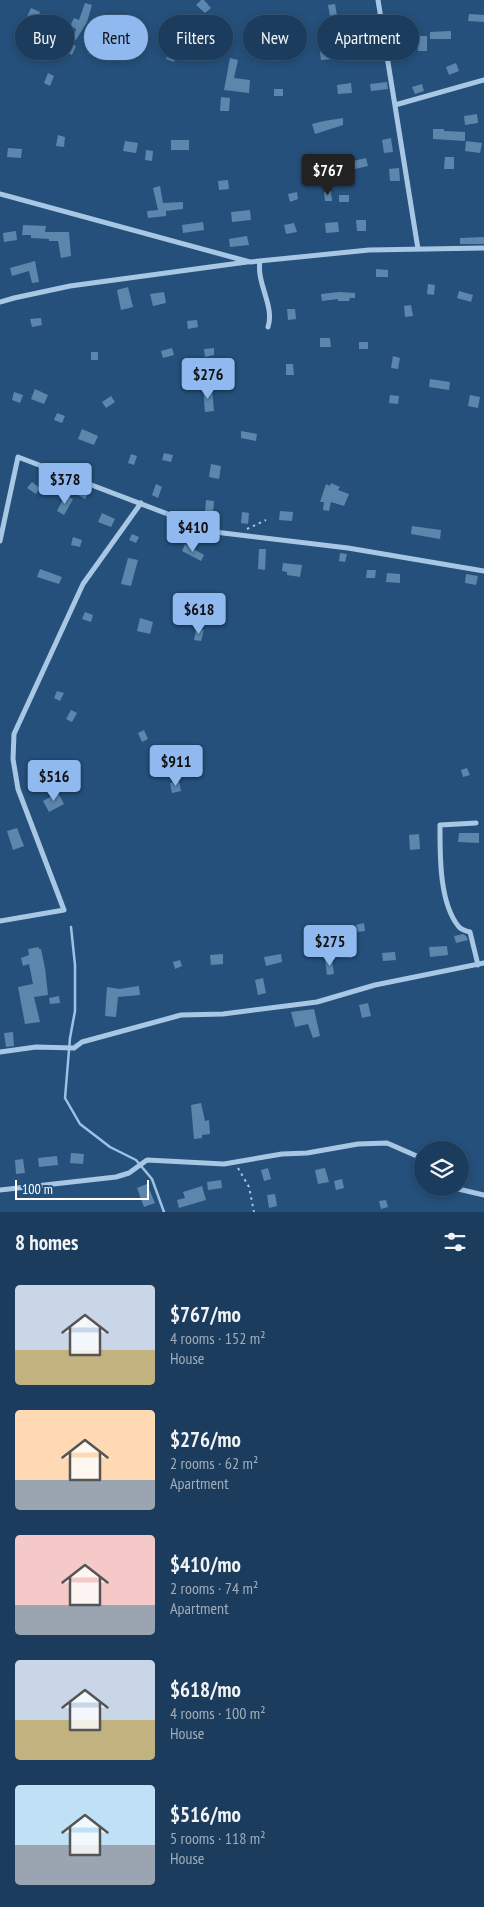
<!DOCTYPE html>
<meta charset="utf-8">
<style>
:root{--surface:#1b3c5c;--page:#284765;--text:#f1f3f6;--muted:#a0adbb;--line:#395672;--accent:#90b9f0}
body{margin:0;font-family:"PT Sans Narrow",sans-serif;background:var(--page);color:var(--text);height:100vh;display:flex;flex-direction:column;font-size:19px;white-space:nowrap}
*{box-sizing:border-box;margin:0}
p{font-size:16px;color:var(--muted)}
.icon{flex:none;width:28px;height:28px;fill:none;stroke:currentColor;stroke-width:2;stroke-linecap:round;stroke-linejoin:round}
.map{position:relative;height:1212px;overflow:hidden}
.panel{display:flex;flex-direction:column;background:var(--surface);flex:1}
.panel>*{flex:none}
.top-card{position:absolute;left:15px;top:15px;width:455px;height:45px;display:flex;gap:10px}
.fabs{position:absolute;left:414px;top:1141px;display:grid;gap:10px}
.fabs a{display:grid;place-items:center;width:55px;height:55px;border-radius:50%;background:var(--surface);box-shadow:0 2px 8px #0003,0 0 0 1px var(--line);font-size:25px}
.scale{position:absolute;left:15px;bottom:12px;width:134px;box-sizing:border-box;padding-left:5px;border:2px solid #fff;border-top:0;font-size:14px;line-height:18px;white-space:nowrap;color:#fff;-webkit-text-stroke:4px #24507b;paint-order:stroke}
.price{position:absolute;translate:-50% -42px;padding:0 11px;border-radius:5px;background:var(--accent);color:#111;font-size:16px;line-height:32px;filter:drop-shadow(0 1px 2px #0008)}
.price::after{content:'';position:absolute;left:50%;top:30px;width:15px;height:11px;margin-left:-8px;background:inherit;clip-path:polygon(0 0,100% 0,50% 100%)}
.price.selected{background:#222;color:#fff}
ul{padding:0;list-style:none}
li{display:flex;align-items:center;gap:15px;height:125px;padding:0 15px}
li span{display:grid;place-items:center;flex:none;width:140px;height:100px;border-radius:5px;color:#555}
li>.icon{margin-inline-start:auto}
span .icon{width:60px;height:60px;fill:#fffc;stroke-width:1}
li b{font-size:21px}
h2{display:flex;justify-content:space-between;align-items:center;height:60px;padding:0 15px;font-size:21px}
.tag{padding:0 18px;border-radius:22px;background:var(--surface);box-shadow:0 2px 8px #0003,0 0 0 1px var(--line);font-size:18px;line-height:45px}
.tag.selected{background:var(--accent);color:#111}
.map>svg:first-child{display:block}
</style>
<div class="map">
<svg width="484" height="1212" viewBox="0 0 484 1212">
<rect width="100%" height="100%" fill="#24507b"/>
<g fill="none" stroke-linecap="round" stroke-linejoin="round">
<path stroke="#9cc3e5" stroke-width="2.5" d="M71 927 75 965V1011L70 1038 65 1098 80 1124 110 1147 136 1160 152 1179 164 1212"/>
</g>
<path fill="#5d86ad" d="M201 0H204L211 8 205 13 196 5Z
M85 3 92 5 87 22 76 40 73 39 76 29 70 26 74 18 79 20Z
M335 4 337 15 330 16 328 5Z
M31 8 40 12 39 14 54 21 48 34 24 23Z
M469 14 484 15V22L468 21Z
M130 19 137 22 133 31 126 28Z
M451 31V39H430V32Z
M374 36 376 44 365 46 364 39Z
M418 36H427V51H418Z
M63 40 76 46 72 55 59 48Z
M210 41 222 42V50H210Z
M93 42 100 45 96 57 88 53Z
M284 42 285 50 275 51 274 43Z
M23 44 33 48 30 56 20 51Z
M253 45H263L262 53H253Z
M170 50 178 53 174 62 166 59Z
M347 50 348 58 321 60 320 52Z
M230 58 238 60 234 78 250 80 249 93 224 90Z
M456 63 459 71 449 75 446 67Z
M48 73 54 76 50 86 44 83Z
M387 82 388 89 371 91 370 84Z
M351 83 352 93 338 94 337 85Z
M422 84 424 91 415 94 412 87Z
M274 89H283V96H274Z
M221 97 230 98 229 111H220Z
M477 114 478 123 465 125 464 116Z
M343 118V125L315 134 312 124 324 121Z
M433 129H444V131L465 132V141L433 139Z
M58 135 65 137 64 147 56 146Z
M391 138 393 152 384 153 382 140Z
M171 140H189V150H171Z
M125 141 138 143 136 153 123 151Z
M466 141 482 143 480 153 465 151Z
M8 148 22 149 21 158 7 157Z
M146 150 153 151 152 161 145 160Z
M445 157H454V169H444Z
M366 158 368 166 355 169 353 161Z
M399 168 400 181H390L389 169Z
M228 180 229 189 219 190 218 181Z
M160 186 163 203 183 202V209L166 211V216L148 218 147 211 158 210 153 188Z
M331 191 332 201H325L324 192Z
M297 192 298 199 290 202 288 194Z
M339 195H349V202H339Z
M250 210 251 220 232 222 231 212Z
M356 220H366V231H357Z
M203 222 204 230 183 233 182 225Z
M338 222 339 232 326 233 325 223Z
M294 223 297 232 286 234 284 225Z
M23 225 46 226 45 232H69L71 256 61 258 58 241H49V239L31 238V235H22Z
M16 231 17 240 4 242 3 233Z
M247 236 249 245 230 247 229 239Z
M484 237V244H460V238Z
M35 261 39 282 32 283 29 271 12 276 10 268Z
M376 269 388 270V277H376Z
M428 284 435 285 434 295 427 294Z
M128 287 133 307 121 310 117 290Z
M459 291 473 295 471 302 457 298Z
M164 292 166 303 153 306 150 294Z
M339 292 355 293V298H350L349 301H338V299L322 301 321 294Z
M411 305 413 316 405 317 404 306Z
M287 309H295L296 319 288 320Z
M41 318 42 325 32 327 30 319Z
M197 320 198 327 188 329 187 321Z
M320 338H330L331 347H320Z
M359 342H368V349H359Z
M172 348 174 355 163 358 161 351Z
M214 348V355L205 357 204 349Z
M91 352H98V360H91Z
M393 356 400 358 398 369 391 368Z
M286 364H293L294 375H286Z
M430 379 450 382 449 390 429 387Z
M212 387 214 411 205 412 203 388Z
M35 389 48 395 44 404 31 399Z
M14 392 23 395 20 403 12 400Z
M390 395 399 396 398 404 389 403Z
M470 395 480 397 478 408 468 406Z
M111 396 115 402 106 408 102 402Z
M57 413 65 416 62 423 54 420Z
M82 429 98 436 94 445 78 439Z
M241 431 257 434 256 441 241 438Z
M164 453 173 455 171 462 162 460Z
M131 454 137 456 134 465 128 463Z
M211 464 221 466 219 479 209 477Z
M32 482 40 488 36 494 27 488Z
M331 483 340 487 338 490 349 494 344 506 331 502 329 511 323 510 324 502H320L326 484 330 486Z
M156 484 162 487 158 498 152 495Z
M79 486 89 492 85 499 75 493Z
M65 495 73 499 64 515 57 511Z
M206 500 214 501 213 513 205 512Z
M280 511 293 512 292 521 279 520Z
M242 512 249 513 248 524 241 523Z
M102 513 115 519 111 527 98 522Z
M412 526 441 530 440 539 411 534Z
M132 534 139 537 136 543 129 540Z
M73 537 82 540 80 547 71 545Z
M185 544 204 555 201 561 182 551Z
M259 549H266L265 570 258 569Z
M340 553 347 554 345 562 339 561Z
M128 558 138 560 131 586 121 584Z
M283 563 302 565 300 577 287 575V572L282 571Z
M40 569 62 577 59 584 37 577Z
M367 570H376L375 578H366Z
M387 573 400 574V583L386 582Z
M466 574 478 576 476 585 465 583Z
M85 612 93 615 91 622 82 619Z
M140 618 153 622 150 634 137 631Z
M196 629 204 630 201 641 194 640Z
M57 691 64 693 60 701 54 698Z
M71 710 77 713 72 722 66 719Z
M144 730 148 739 142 742 138 733Z
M467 768 470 775 463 777 461 770Z
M179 781 181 791 172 793 170 783Z
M58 793 64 804 49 812 43 801Z
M17 828 24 846 13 850 7 831Z
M459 833H479V843L458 842Z
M419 834 420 849 410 850 409 835Z
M364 923 365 931 358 932 356 925Z
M463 934 466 936 468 940 456 943 454 936Z
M447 946 448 955 430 957 429 947Z
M39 947V949H41L45 968 48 995 34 997 40 1022 25 1024 18 987 33 984 29 964 23 966 21 958 29 955 28 949Z
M334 949H352V958L334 957Z
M395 952 396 960 383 961 382 953Z
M223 954V964L211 965 210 955Z
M281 954 282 962 266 966 264 957Z
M332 959 334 974 327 975 325 960Z
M180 960 182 966 175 969 173 962Z
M263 978 266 993 258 995 255 980Z
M139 986 140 995 118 997 116 1017 105 1016 107 987 119 989Z
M59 996 60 1003 50 1004 49 998Z
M368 1003 371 1016 362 1018 359 1005Z
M314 1009 320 1036 313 1038 308 1024 295 1027 291 1012Z
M13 1032 14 1046 6 1047 4 1033Z
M201 1103 205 1121 209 1120 210 1134 202 1135V1138L194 1139 191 1105Z
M71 1153 84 1154 83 1164 70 1163Z
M57 1156 58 1165 39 1167 38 1158Z
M23 1159 25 1173 16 1174 15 1160Z
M268 1168 271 1179 264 1181 261 1170Z
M325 1168 329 1182 318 1184 315 1170Z
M342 1179 344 1188 336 1190 334 1181Z
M221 1180 222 1188 208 1190 207 1182Z
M147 1184 155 1203 144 1207 137 1188Z
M202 1186 206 1200 179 1208 177 1200 185 1198 183 1192Z
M275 1194 277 1206 269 1208 267 1195Z
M386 1200 388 1207 381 1209 379 1201Z"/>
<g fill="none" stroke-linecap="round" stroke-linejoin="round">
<path stroke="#a8c7e4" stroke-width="2" stroke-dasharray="2.5 4" stroke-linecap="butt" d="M247 529 266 520
M238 1168 249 1187 254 1212"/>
<path stroke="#a8c7e4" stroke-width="5" d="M378 0 418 249
M395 105 484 80
M0 194 250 262 369 250 484 248
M260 261C256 283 275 306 268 327
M0 302 14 298 70 286 247 262
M0 541 18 457 215 532 348 548 484 571
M476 823 440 825C440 855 439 903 459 927 462 930 466 931 470 932L478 965
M0 921 64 910 18 789 13 759 14 734 83 584 141 503
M0 1052 36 1047 74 1048 82 1042 181 1015 223 1014 317 1002 375 985 484 963
M454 1188 484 1195
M0 1190 116 1177 129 1173 147 1160 224 1164 282 1154 307 1153 358 1144 387 1143 419 1157 422 1160"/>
</g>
</svg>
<div class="fabs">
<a><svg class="icon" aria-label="layers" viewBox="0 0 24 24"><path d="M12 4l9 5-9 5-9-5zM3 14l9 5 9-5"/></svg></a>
</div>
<div class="scale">100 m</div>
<b class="price selected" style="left:328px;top:196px">$767</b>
<b class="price" style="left:208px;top:400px">$276</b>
<b class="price" style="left:65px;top:505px">$378</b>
<b class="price" style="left:193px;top:553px">$410</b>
<b class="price" style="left:199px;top:635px">$618</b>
<b class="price" style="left:176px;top:787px">$911</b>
<b class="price" style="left:54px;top:802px">$516</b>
<b class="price" style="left:330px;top:967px">$275</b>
<div class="top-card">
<a class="tag">Buy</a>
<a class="tag selected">Rent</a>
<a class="tag">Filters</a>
<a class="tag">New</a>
<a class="tag">Apartment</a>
</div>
</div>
<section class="panel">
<h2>8 homes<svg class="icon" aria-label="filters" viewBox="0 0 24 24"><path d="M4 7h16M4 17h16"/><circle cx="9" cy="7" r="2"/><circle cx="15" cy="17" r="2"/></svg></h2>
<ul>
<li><span style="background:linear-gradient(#c9d6e8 65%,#c2b280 0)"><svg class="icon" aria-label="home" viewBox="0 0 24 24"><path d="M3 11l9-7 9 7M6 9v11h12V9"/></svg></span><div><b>$767/mo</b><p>4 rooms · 152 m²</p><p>House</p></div></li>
<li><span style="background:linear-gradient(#ffd9b3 70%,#9aa5b1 0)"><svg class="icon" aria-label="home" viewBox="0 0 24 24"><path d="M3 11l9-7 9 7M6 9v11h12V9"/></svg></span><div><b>$276/mo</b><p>2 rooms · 62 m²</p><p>Apartment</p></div></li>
<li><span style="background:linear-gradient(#f6c9c9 70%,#9aa5b1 0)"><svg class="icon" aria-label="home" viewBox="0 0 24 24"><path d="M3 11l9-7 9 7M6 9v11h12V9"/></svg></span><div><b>$410/mo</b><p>2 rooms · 74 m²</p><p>Apartment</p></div></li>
<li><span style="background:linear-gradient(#c9d6e8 60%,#c2b280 0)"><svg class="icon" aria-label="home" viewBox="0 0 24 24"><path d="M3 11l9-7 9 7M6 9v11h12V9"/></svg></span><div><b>$618/mo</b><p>4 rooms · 100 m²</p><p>House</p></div></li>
<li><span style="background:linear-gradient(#bfe0f5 60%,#9aa5b1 0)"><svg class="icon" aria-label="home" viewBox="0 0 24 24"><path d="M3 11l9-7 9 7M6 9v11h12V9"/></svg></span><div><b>$516/mo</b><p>5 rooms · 118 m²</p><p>House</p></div></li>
</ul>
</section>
